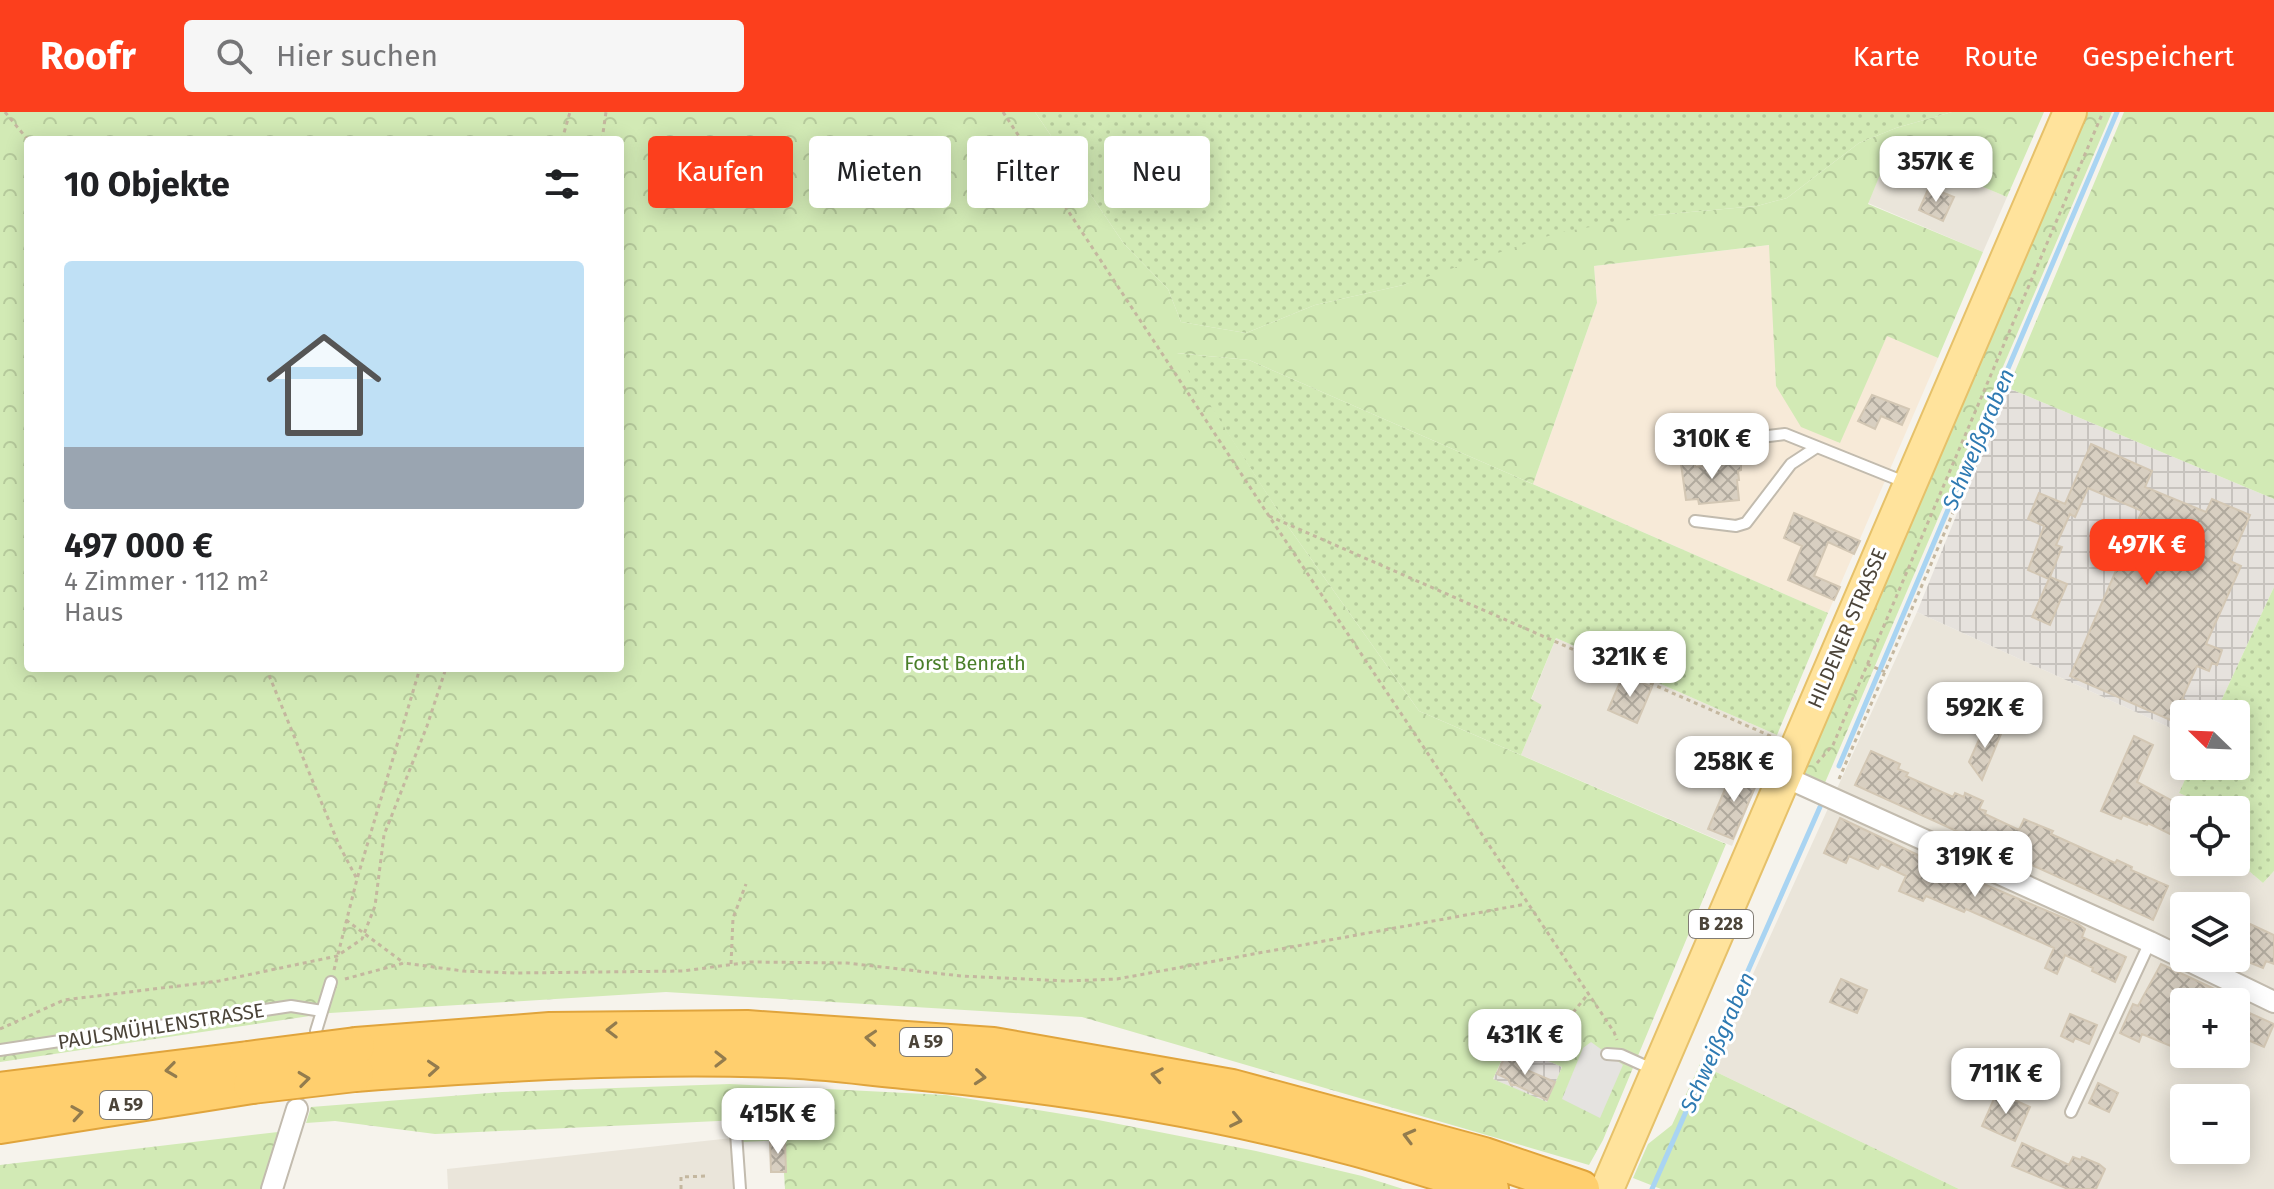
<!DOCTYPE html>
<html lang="de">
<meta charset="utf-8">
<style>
:root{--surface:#fff;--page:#f6f6f6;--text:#202124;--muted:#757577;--line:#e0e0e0;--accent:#fc3f1d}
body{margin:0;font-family:"Fira Sans",sans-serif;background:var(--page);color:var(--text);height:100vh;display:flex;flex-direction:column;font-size:30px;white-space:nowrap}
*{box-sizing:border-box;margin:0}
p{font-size:26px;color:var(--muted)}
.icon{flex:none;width:44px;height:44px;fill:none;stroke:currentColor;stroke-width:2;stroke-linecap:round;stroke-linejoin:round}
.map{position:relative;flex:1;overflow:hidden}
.panel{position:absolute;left:24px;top:24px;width:600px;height:536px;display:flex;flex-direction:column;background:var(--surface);border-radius:8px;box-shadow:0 4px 20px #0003}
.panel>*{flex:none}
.guide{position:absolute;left:648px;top:24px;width:760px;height:72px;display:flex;gap:16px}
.needle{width:52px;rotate:293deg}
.controls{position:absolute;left:2170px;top:588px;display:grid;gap:16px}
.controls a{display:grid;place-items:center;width:80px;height:80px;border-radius:8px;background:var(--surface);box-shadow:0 4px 20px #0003;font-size:40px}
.price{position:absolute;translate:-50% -68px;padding:0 18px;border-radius:16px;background:#fff;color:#222;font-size:26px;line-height:52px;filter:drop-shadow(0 2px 4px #0008)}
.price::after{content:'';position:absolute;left:50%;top:48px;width:24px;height:18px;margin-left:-12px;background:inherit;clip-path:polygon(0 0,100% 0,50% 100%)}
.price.current{background:var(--accent);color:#fff}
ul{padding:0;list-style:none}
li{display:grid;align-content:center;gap:16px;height:424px;padding:0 40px}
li+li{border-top:2px solid var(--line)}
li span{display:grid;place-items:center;height:248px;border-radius:8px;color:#555}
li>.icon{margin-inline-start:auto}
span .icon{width:144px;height:144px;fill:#fffc;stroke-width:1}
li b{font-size:34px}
h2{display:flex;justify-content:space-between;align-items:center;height:96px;padding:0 40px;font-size:34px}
.pill{padding:0 28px;border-radius:8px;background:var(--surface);box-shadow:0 4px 20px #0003;font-size:28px;line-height:72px}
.pill.current{background:var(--accent);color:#fff}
header{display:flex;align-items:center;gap:48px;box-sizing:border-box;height:112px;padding:0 40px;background:var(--accent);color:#fff}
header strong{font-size:38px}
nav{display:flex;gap:44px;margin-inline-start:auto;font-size:28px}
.search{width:560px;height:72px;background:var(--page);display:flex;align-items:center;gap:20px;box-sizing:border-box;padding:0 28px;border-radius:8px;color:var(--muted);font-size:30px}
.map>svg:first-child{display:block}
</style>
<header>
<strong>Roofr</strong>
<div class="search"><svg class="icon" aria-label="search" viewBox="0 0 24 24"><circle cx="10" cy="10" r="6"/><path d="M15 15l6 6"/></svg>Hier suchen</div>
<nav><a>Karte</a><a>Route</a><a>Gespeichert</a></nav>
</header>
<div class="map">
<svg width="2274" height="1077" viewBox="0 0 2274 1077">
<defs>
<pattern id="industrial-grid" width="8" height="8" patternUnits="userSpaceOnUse" patternTransform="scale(2)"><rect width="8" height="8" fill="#e6e2dd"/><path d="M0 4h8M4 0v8" fill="none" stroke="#c7c3be"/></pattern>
<pattern id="grass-dots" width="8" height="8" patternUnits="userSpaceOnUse" patternTransform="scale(2)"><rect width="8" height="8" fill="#d2eab5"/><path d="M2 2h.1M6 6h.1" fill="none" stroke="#b6ca9c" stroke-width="1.8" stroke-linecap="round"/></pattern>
<pattern id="forest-crowns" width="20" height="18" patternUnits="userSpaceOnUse" patternTransform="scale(2)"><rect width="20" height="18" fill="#d2eab5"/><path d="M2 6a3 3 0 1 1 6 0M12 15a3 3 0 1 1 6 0" fill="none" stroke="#b6ca9c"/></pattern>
<pattern id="building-cross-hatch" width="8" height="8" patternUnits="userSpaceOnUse" patternTransform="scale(2)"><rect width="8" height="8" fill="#d8cfc1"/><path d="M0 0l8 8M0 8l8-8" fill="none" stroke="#b1aa9e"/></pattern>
</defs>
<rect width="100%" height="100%" fill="#f6f3ec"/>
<path fill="#eae5da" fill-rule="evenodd" d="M1891 35 2007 85 1983 140 1868 91Z
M1917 500 2184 622V654H2191L2179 681 2218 698H2184V750H2236V748L2263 771 2274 759V1077H1959L1710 957ZM2184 794H2236V846H2184ZM2184 890H2236V942H2184ZM2184 986H2236V1038H2184Z
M1556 526 1777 623 1732 734 1521 643 1542 593 1531 588Z
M732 1026 735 1077H448L447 1057Z"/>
<path fill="#f7ead8" d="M1770 133 1776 274 1839 331 1887 223 1938 246 1828 501 1533 372 1597 191 1594 154Z"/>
<path fill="url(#industrial-grid)" d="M2008 276 2274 387V475L2215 602H2184V622L1917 500Z
M1509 932 1562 955 1547 991 1493 967Z"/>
<path fill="url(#grass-dots)" d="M1035 0H1952L1896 16 1859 31 1787 86 1757 94 1657 103 1403 173 1315 193 1246 221 1181 210 1168 177 1124 132Z
M1176 241 1249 248 1828 501 1777 623 1556 526 1531 587 1542 593 1521 643 1419 599 1287 413Z
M2274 475V759L2263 771 2236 748V698H2218L2179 681 2191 654H2236V602H2215Z"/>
<path fill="url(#forest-crowns)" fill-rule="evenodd" d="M0 0H1035L1124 132 1168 177 1181 210 1246 221 1315 193 1403 173 1557 121 1657 103 1757 94 1787 86 1859 31 1896 16 1952 0H2044L2007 85 1891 36 1868 92 1983 140 1938 246 1887 224 1840 331 1801 315 1776 274 1769 133 1594 154 1597 191 1533 372 1249 248 1177 241 1287 413 1419 599 1726 732 1603 1028 1589 1053 1082 905 666 880 330 901 0 950ZM28 28H620V556H28ZM1509 932 1562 955 1547 990 1493 967Z
M2088 0H2112L1824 673 1803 662Z
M2124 0H2274V387L2008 276Z
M1700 952 1710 957 1959 1077H1661L1633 1066 1648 1032 1672 1013Z
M730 972 946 983 1093 1007 1256 1039 1362 1064 1403 1077H785L782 1028 742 1030 740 1008 435 1022 335 1009 306 1011 311 995 502 980Z
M278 1020 261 1077H0V1053Z"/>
<path fill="#e5e3e0" d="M1591 930 1623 953 1600 1006 1562 987 1583 936Z"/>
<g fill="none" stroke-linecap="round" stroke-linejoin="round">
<path stroke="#a9d4f2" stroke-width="5" d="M1839 654 2117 0
M1652 1077 1820 695"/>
</g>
<path fill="url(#building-cross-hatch)" stroke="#d3c7b4" stroke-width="2" d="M1929 75 1954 85 1943 109 1919 98Z
M1872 283 1909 297 1902 313 1881 304 1875 317 1858 309Z
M2091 332 2152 359 2145 375 2206 400 2212 387 2250 403 2230 449 2241 454 2206 532 2222 538 2217 553 2212 551 2209 559 2197 554 2182 587 2217 602H2184V614L2070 564 2142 399 2088 376 2075 405 2070 402 2056 433 2062 435 2050 465 2067 472 2050 513 2032 505 2049 467 2028 458 2044 414 2028 407 2039 381 2065 392Z
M1741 343V358L1738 359 1739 368H1737L1739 388 1699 392 1698 387 1686 388 1681 352 1695 350V355L1726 352 1725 346Z
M1794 401 1860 429 1854 442 1828 430 1814 464 1840 475 1834 488 1788 468 1802 434 1784 426Z
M1623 563 1652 575 1637 611 1608 598Z
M1987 610 2001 622 1982 668 1969 650Z
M2134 624 2153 633 2137 670 2184 695V729L2148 711 2147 713 2123 703 2121 707 2101 699Z
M1871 639 1900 652 1898 657 1908 661 1906 664 1953 685 1955 681 1964 685 1965 681 1983 689 1979 697 1986 699 1985 702 2019 718 2024 707 2038 713 2053 719 2051 722 2115 751 2117 748 2132 755 2131 758 2168 774 2153 808 1855 673Z
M1734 656 1759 666 1733 727 1708 717Z
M1840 706 1939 753 2078 812 2085 817 2082 825 2126 845 2115 870 2092 859 2093 856 2065 843 2057 862 2045 856 2054 836 1966 797 1964 800 1926 784 1923 789 1899 779 1906 764 1881 752 1878 757 1849 744 1846 751 1824 741Z
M2250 812 2274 823V852L2266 849 2263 856 2236 845V822L2241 825 2243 820 2246 821Z
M2161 852 2221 880 2216 890H2184V910L2173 935 2142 922 2139 930 2120 921 2133 892 2138 894Z
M1841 867 1867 878 1857 901 1830 890Z
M2236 895 2274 912 2264 935 2236 923Z
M2070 902 2097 913 2089 932 2075 926 2073 930 2061 924Z
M1509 935 1520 955 1555 970 1547 988 1516 973H1511L1508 967 1497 962Z
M2098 971 2118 981 2109 1000 2089 991Z
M1997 980 2030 995 2015 1029 1982 1014Z
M770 1029H785L786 1060H771Z
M2022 1031 2069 1053 2073 1045 2081 1048 2082 1045 2099 1052 2105 1057 2096 1077H2068L2012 1054Z"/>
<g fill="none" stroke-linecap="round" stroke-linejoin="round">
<g stroke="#c2bbae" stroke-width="14">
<path id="service" d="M1686 339 1723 335 1744 327 1785 322 1907 371
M1695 409 1736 414 1746 411 1791 352 1817 335
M316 919 331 870
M0 938 278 896 291 894 322 899
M1607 942 1621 943 1652 957
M2071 1000 2150 830
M736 1021 740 1077"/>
</g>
<g stroke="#c2bbae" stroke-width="24">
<path id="minor" d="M1783 664 2150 830 2274 890
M272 1077 297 997"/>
</g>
<g stroke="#e6c16a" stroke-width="36">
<path id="primary" d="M1607 1077 2070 0"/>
</g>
<g stroke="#e0a43c" stroke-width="40">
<path id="motorway" d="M356 934 550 919 747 917 993 934 1232 976 1484 1044 1581 1077
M355 961C496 951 636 942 778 947 820 948 862 954 904 958 1102 976 1302 1011 1490 1077
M0 979 248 948
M0 1013 252 973"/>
</g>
<path stroke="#c4b79f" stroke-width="3" stroke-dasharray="4 4" stroke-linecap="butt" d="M5 0 28 28
M1003 0 1269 404 1614 920 1617 928
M562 28 570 0
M602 28 606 0
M1269 404 1775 626
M1867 552 1885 560
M266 556 339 733 357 767
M1817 651 1833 633 2103 0
M1839 667 1979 340 1961 332
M346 808 404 851
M731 852 733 806 746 772
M334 858 357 767 420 556
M345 867 404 851 463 859 515 861 683 859 750 850 847 851 961 864 1067 869 1117 867 1526 792
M0 917 64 888 219 869 337 844 362 827 375 794 384 723 427 614 446 556
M1538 944 1588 882
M681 1077V1065L707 1064"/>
<use href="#service" stroke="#fff" stroke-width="10"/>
<use href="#minor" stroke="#fff" stroke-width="20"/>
<use href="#primary" stroke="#ffe39c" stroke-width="32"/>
<use href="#motorway" stroke="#ffcf6e" stroke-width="36"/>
<g stroke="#e0a43c" stroke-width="40" stroke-linecap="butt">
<path id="motorway-bridge" d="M248 948 356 934
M252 973 355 961"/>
</g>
<use href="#motorway-bridge" stroke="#ffcf6e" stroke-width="36"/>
</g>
<defs><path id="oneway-chevron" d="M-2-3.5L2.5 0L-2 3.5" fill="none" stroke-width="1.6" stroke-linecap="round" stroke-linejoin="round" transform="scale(2)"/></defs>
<g stroke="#937c4e">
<use href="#oneway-chevron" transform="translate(612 918) rotate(179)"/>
<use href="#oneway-chevron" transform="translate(871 926) rotate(-176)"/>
<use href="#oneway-chevron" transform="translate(720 947)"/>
<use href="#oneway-chevron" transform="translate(433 956) rotate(-4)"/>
<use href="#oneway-chevron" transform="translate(171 958) rotate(173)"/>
<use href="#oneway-chevron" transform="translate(1157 963) rotate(-170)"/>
<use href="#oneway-chevron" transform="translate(980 965) rotate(5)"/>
<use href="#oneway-chevron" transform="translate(304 967) rotate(-7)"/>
<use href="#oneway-chevron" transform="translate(77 1001) rotate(-9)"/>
<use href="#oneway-chevron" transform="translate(1236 1008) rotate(12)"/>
<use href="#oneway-chevron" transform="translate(1409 1024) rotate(-165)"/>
</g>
<g text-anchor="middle" stroke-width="6" stroke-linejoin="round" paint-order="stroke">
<g fill="#fff" stroke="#817c74" stroke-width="2">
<rect x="1689" y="798" width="64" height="28" rx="6"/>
<rect x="900" y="916" width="52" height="28" rx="6"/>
<rect x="100" y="979" width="52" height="28" rx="6"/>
</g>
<g font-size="18" font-weight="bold" fill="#4b4439">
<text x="1721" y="818">B 228</text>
<text x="926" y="936">A 59</text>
<text x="126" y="999">A 59</text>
</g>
<g font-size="20" fill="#4b4439" stroke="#fff">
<text transform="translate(1847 516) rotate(-67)" y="7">HILDENER STRASSE</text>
<text transform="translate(161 914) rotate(-9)" y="7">PAULSMÜHLENSTRASSE</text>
</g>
<g font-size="20" fill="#4a7f2a" stroke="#fff">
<text x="965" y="558">Forst Benrath</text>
</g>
<g font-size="22" font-style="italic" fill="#2e7ab2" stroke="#fff">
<text transform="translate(1978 327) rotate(-67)" y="8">Schweißgraben</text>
<text transform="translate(1717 930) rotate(-66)" y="8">Schweißgraben</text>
</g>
</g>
</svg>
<div class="controls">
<a><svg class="needle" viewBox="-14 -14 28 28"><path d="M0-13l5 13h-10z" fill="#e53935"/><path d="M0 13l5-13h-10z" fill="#757577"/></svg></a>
<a><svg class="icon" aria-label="locate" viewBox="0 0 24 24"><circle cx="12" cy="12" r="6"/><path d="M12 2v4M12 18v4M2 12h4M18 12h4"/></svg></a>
<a><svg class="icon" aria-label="layers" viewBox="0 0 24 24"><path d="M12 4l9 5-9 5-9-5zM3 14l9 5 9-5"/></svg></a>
<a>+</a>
<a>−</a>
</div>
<b class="price" style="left:1936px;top:92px">357K €</b>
<b class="price" style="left:1712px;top:369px">310K €</b>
<b class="price current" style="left:2147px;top:475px">497K €</b>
<b class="price" style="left:1630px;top:587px">321K €</b>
<b class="price" style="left:1985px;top:638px">592K €</b>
<b class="price" style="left:1734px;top:692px">258K €</b>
<b class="price" style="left:1975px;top:787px">319K €</b>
<b class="price" style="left:1525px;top:965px">431K €</b>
<b class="price" style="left:2006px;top:1004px">711K €</b>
<b class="price" style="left:778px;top:1044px">415K €</b>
<div class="guide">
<a class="pill current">Kaufen</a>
<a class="pill">Mieten</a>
<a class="pill">Filter</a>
<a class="pill">Neu</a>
</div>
<section class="panel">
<h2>10 Objekte<svg class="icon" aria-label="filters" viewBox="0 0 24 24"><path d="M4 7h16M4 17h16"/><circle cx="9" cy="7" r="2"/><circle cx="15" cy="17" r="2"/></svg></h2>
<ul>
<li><span style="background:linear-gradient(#bfe0f5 75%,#9aa5b1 0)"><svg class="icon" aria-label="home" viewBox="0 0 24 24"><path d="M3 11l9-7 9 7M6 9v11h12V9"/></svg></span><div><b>497 000 €</b><p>4 Zimmer · 112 m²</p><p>Haus</p></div></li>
</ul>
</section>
</div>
